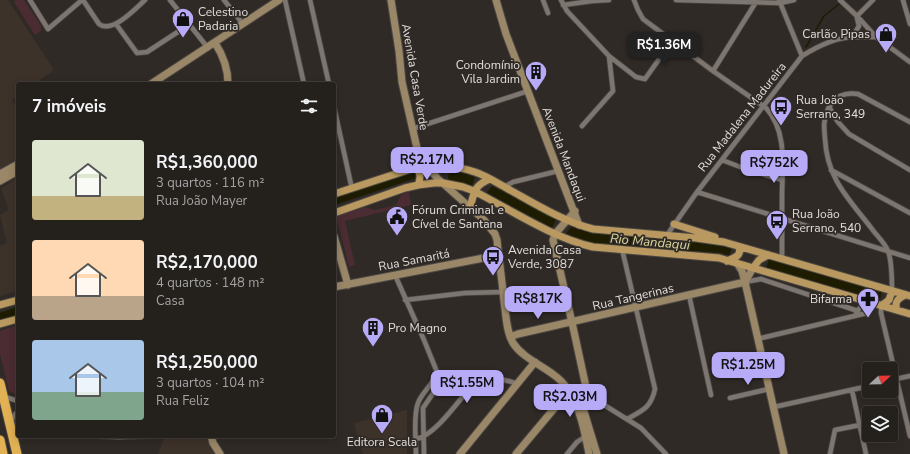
<!DOCTYPE html>
<html lang="pt">
<meta charset="utf-8">
<style>
:root{--surface:#24201c;--page:#2c2825;--text:#f1f3f6;--muted:#a3a3a3;--line:#413e3b;--accent:#b7abf7}
body{margin:0;font-family:"Nunito Sans",sans-serif;background:var(--page);color:var(--text);height:100vh;display:flex;flex-direction:column;font-size:15px;white-space:nowrap}
*{box-sizing:border-box;margin:0}
p{font-size:13px;color:var(--muted)}
.icon{flex:none;width:22px;height:22px;fill:none;stroke:currentColor;stroke-width:2;stroke-linecap:round;stroke-linejoin:round}
.map{position:relative;flex:1;overflow:hidden}
.sheet{position:absolute;left:16px;top:82px;width:320px;height:356px;display:flex;flex-direction:column;background:var(--surface);border-radius:4px;box-shadow:0 2px 10px #0003,0 0 0 1px var(--line)}
.sheet>*{flex:none}
.needle{width:26px;rotate:68deg}
.fabs{position:absolute;left:862px;top:362px;display:grid;gap:8px}
.fabs a{display:grid;place-items:center;width:36px;height:36px;border-radius:4px;background:var(--surface);box-shadow:0 2px 10px #0003,0 0 0 1px var(--line);font-size:20px}
.price{position:absolute;translate:-50% -34px;padding:0 9px;border-radius:8px;background:var(--accent);color:#111;font-size:13px;line-height:26px;filter:drop-shadow(0 1px 2px #0008)}
.price::after{content:'';position:absolute;left:50%;top:24px;width:12px;height:9px;margin-left:-6px;background:inherit;clip-path:polygon(0 0,100% 0,50% 100%)}
.price.active{background:#222;color:#fff}
ul{padding:0;list-style:none}
li{display:flex;align-items:center;gap:12px;height:100px;padding:0 16px}
li span{display:grid;place-items:center;flex:none;width:112px;height:80px;border-radius:4px;color:#555}
li>.icon{margin-inline-start:auto}
span .icon{width:48px;height:48px;fill:#fffc;stroke-width:1}
li b{font-size:17px}
h2{display:flex;justify-content:space-between;align-items:center;height:48px;padding:0 16px;font-size:17px}
.map>svg:first-child{display:block}
</style>
<div class="map">
<svg width="910" height="454" viewBox="0 0 910 454">
<rect width="100%" height="100%" fill="#302a26"/>
<path fill="#3d322a" d="M0 0H8L54 70 34 84H18V96L12 100 18 108V160L0 172Z
M18 177V291L0 296V246L7 243 0 215 8 210 6 201 1 189Z
M407 410V454H363L354 423Z
M165 436H200L210 443 218 454H158Z"/>
<path fill="#4a2c32" d="M16 0H24L41 26V31L35 35 14 2Z
M409 192 411 205 345 221 355 265 349 267 336 216 366 207 374 210 396 205 401 195Z
M18 325V395L9 391 0 354V331Z"/>
<path fill="#1d1c00" d="M449 170 465 173 475 177 472 186 448 181Z
M492 186 556 219 552 228 487 193Z
M571 227 591 233 603 234 716 243 732 247 729 256 722 253 605 245 574 239 566 234Z
M769 259 882 291 880 301 861 295 849 294 766 269Z"/>
<g fill="none" stroke-linecap="round" stroke-linejoin="round">
<path stroke="#1d1c00" stroke-width="1.5" d="M806 47 824 16 839 4"/>
<path stroke="#1d1c00" stroke-width="8" d="M334 201 413 175
M0 317 18 311"/>
<g stroke="#4c4844" stroke-width="6">
<path id="street" d="M30 0 48 29 82 0
M83 0 99 24C112 34 135 9 145 0
M170 0 208 48
M224 0 243 24
M285 0 304 84
M310 0 329 84
M543 0 548 13
M561 0 567 11 609 56 613 91 582 126
M634 0 638 10 643 19 713 71 766 108C788 132 782 168 782 197 782 218 782 238 782 259
M676 0 780 3 794 0
M779 0 802 56
M840 0 857 16 876 37 910 62
M903 0 910 24
M563 5 592 1 609 0
M857 16 873 0
M116 24 137 53 147 52 190 24
M853 36 859 26 857 18
M609 56 636 77 645 79 672 41
M713 71 756 2
M334 107 352 189
M829 107 838 122 849 134 910 170
M412 129 528 91
M722 160 743 168 782 180
M831 170 910 213
M504 187 513 182 558 171
M697 192 910 258
M667 235 697 192 802 56C818 46 836 37 854 37 861 37 869 37 876 37
M622 249 655 389C651 408 642 411 627 419
M395 275 424 340 437 372 438 386 423 408 424 454
M745 282 761 279 858 311
M892 291C892 280 892 261 888 251 885 243 877 236 872 229 849 199 827 179 825 139 824 128 823 119 828 109 835 96 844 92 858 94L910 122
M689 295 711 395
M405 300 465 293 503 292
M881 306V313L910 436
M856 312 861 307 863 301
M757 339 867 313
M891 380 910 376
M852 390 866 454
M585 393 641 428 666 454
M5 397 18 401
M730 398 769 389
M774 407 869 386
M10 421 18 411
M97 436 119 437 146 436
M416 439C434 436 457 403 469 389 487 376 498 377 518 384
M416 454C416 440 413 416 418 403 422 392 433 385 436 374
M567 454 577 442 586 436
M830 454 835 430 860 425"/>
</g>
<g stroke="#4c4844" stroke-width="9">
<path id="secondary" d="M391 0 399 51 402 82 419 157 438 179 484 220 495 234 497 240C499 260 502 280 504 301 506 314 506 331 513 343 522 357 541 365 554 375 577 391 584 427 589 454
M496 0 506 34 579 225
M215 43C223 55 228 70 228 84
M151 84 279 0
M0 174 18 164
M0 181 18 171
M575 211 555 234 553 240 573 327 586 387 582 399V405L597 454
M334 236 348 285
M753 268 745 282 784 454
M334 287 499 255
M510 337 518 334 745 282 742 271 737 263
M211 436 213 443 220 454
M460 454 535 362
M516 454 563 398 572 394 585 393"/>
</g>
<g stroke="#4c4844" stroke-width="9">
<path id="primary" d="M416 167C421 173 421 178 418 185
M334 194 417 167C435 164 458 166 475 172 487 176 499 184 510 190 537 205 563 221 593 229L696 238 724 242 910 296
M470 208C474 193 474 185 490 179
M334 213 405 188 418 185 434 183H443L463 187 474 191C511 210 553 238 593 247L719 258 910 314
M674 224 715 237
M727 261C734 258 742 256 739 247
M753 268 759 260 768 255
M0 305 18 300
M881 306 889 300 892 291
M897 310C894 302 898 298 905 295
M0 324 18 319"/>
</g>
<g stroke="#4c4844" stroke-width="11">
<path id="highway" d="M0 383 17 454
M0 440 3 454"/>
</g>
<use href="#street" stroke="#7c7570" stroke-width="4.5"/>
<use href="#secondary" stroke="#9a8767" stroke-width="7"/>
<use href="#primary" stroke="#b9995f" stroke-width="7"/>
<use href="#highway" stroke="#e1b153" stroke-width="9"/>
</g>
<defs>
<g id="shop-pin" transform="scale(1.15)"><path d="M0 17L-7.5 6A9.5 9.5 0 1 1 7.5 6Z" fill="#b7abf7" stroke="#302a26"/><path d="M-5-2.5h2.3a2.7 3.5 0 0 1 5.4 0H5L5.5 6h-11ZM-1.5-2.5h3a1.5 2.3 0 0 0-3 0Z" fill="#111"/></g>
<g id="building-pin" transform="scale(1.15)"><path d="M0 17L-7.5 6A9.5 9.5 0 1 1 7.5 6Z" fill="#b7abf7" stroke="#302a26"/><path d="M-4-6H4V6H1V3H-1V6H-4ZM-2.5-4.3h1.7v1.8h-1.7ZM.8-4.3h1.7v1.8H.8ZM-2.5-1h1.7V.8h-1.7ZM.8-1h1.7V.8H.8Z" fill="#111"/></g>
<g id="bus-pin" transform="scale(1.15)"><path d="M0 17L-7.5 6A9.5 9.5 0 1 1 7.5 6Z" fill="#b7abf7" stroke="#302a26"/><path d="M-5-6H5V4H4V6H2V4H-2V6H-4V4H-5ZM-3.5-4V0h7V-4ZM-3.5 1.2v1.5H-2V1.2ZM2 1.2v1.5H3.5V1.2Z" fill="#111"/></g>
<g id="civic-pin" transform="scale(1.15)"><path d="M0 17L-7.5 6A9.5 9.5 0 1 1 7.5 6Z" fill="#b7abf7" stroke="#302a26"/><path d="M-.6-6.5H3V-4.5H.6V-3L4-1V1h2V6H-6V1h2V-1L-.6-3ZM-1.2 2.5V6h2.4V2.5Z" fill="#111"/></g>
<g id="pharmacy-pin" transform="scale(1.15)"><path d="M0 17L-7.5 6A9.5 9.5 0 1 1 7.5 6Z" fill="#b7abf7" stroke="#302a26"/><path d="M-2-6h4v4h4v4h-4v4h-4v-4h-4v-4h4Z" fill="#111"/></g>
</defs>
<g fill-rule="evenodd">
<use href="#shop-pin" x="183" y="19"/>
<use href="#shop-pin" x="886" y="34"/>
<use href="#building-pin" x="536" y="72"/>
<use href="#bus-pin" x="781" y="107"/>
<use href="#civic-pin" x="397" y="217"/>
<use href="#bus-pin" x="777" y="221"/>
<use href="#bus-pin" x="493" y="257"/>
<use href="#pharmacy-pin" x="868" y="299"/>
<use href="#building-pin" x="373" y="328"/>
<use href="#shop-pin" x="382" y="415"/>
</g>
<g text-anchor="middle" stroke-width="3.5" stroke-linejoin="round" paint-order="stroke">
<g font-size="12" fill="#e1ddda" stroke="#302a26" text-anchor="start">
<text x="198" y="16">Celestino<tspan x="198" dy="14">Padaria</tspan></text>
<text x="870" y="38" text-anchor="end">Carlão Pipas</text>
<text x="520" y="69" text-anchor="end">Condomínio<tspan x="520" dy="14">Vila Jardim</tspan></text>
<text x="796" y="104">Rua João<tspan x="796" dy="14">Serrano, 349</tspan></text>
<text x="412" y="214">Fórum Criminal e<tspan x="412" dy="14">Cível de Santana</tspan></text>
<text x="792" y="218">Rua João<tspan x="792" dy="14">Serrano, 540</tspan></text>
<text x="508" y="254">Avenida Casa<tspan x="508" dy="14">Verde, 3087</tspan></text>
<text x="852" y="303" text-anchor="end">Bifarma</text>
<text x="388" y="332">Pro Magno</text>
<text x="382" y="446" text-anchor="middle">Editora Scala</text>
</g>
<g font-size="12" fill="#e1ddda" stroke="#302a26">
<text transform="translate(415 77) rotate(80)" y="4">Avenida Casa Verde</text>
<text transform="translate(742 117) rotate(-52)" y="4">Rua Madalena Madureira</text>
<text transform="translate(564 154) rotate(69)" y="4">Avenida Mandaqui</text>
<text transform="translate(414 260) rotate(-11)" y="4">Rua Samaritá</text>
<text transform="translate(633 297) rotate(-13)" y="4">Rua Tangerinas</text>
</g>
<g font-size="13" font-style="italic" fill="#dad99c" stroke="#302a26">
<text transform="translate(650 241) rotate(5)" y="5">Rio Mandaqui</text>
</g>
</g>
</svg>
<div class="fabs">
<a><svg class="needle" viewBox="-14 -14 28 28"><path d="M0-13l5 13h-10z" fill="#e53935"/><path d="M0 13l5-13h-10z" fill="#a3a3a3"/></svg></a>
<a><svg class="icon" aria-label="layers" viewBox="0 0 24 24"><path d="M12 4l9 5-9 5-9-5zM3 14l9 5 9-5"/></svg></a>
</div>
<b class="price active" style="left:664px;top:66px">R$1.36M</b>
<b class="price" style="left:427px;top:181px">R$2.17M</b>
<b class="price" style="left:774px;top:184px">R$752K</b>
<b class="price" style="left:538px;top:320px">R$817K</b>
<b class="price" style="left:748px;top:386px">R$1.25M</b>
<b class="price" style="left:467px;top:404px">R$1.55M</b>
<b class="price" style="left:570px;top:418px">R$2.03M</b>
<section class="sheet">
<h2>7 imóveis<svg class="icon" aria-label="filters" viewBox="0 0 24 24"><path d="M4 7h16M4 17h16"/><circle cx="9" cy="7" r="2"/><circle cx="15" cy="17" r="2"/></svg></h2>
<ul>
<li><span style="background:linear-gradient(#dfe7d0 70%,#c2b280 0)"><svg class="icon" aria-label="home" viewBox="0 0 24 24"><path d="M3 11l9-7 9 7M6 9v11h12V9"/></svg></span><div><b>R$1,360,000</b><p>3 quartos · 116 m²</p><p>Rua João Mayer</p></div></li>
<li><span style="background:linear-gradient(#ffd9b3 70%,#b9a48a 0)"><svg class="icon" aria-label="home" viewBox="0 0 24 24"><path d="M3 11l9-7 9 7M6 9v11h12V9"/></svg></span><div><b>R$2,170,000</b><p>4 quartos · 148 m²</p><p>Casa</p></div></li>
<li><span style="background:linear-gradient(#a9c7e8 65%,#7fa58c 0)"><svg class="icon" aria-label="home" viewBox="0 0 24 24"><path d="M3 11l9-7 9 7M6 9v11h12V9"/></svg></span><div><b>R$1,250,000</b><p>3 quartos · 104 m²</p><p>Rua Feliz</p></div></li>
</ul>
</section>
</div>
